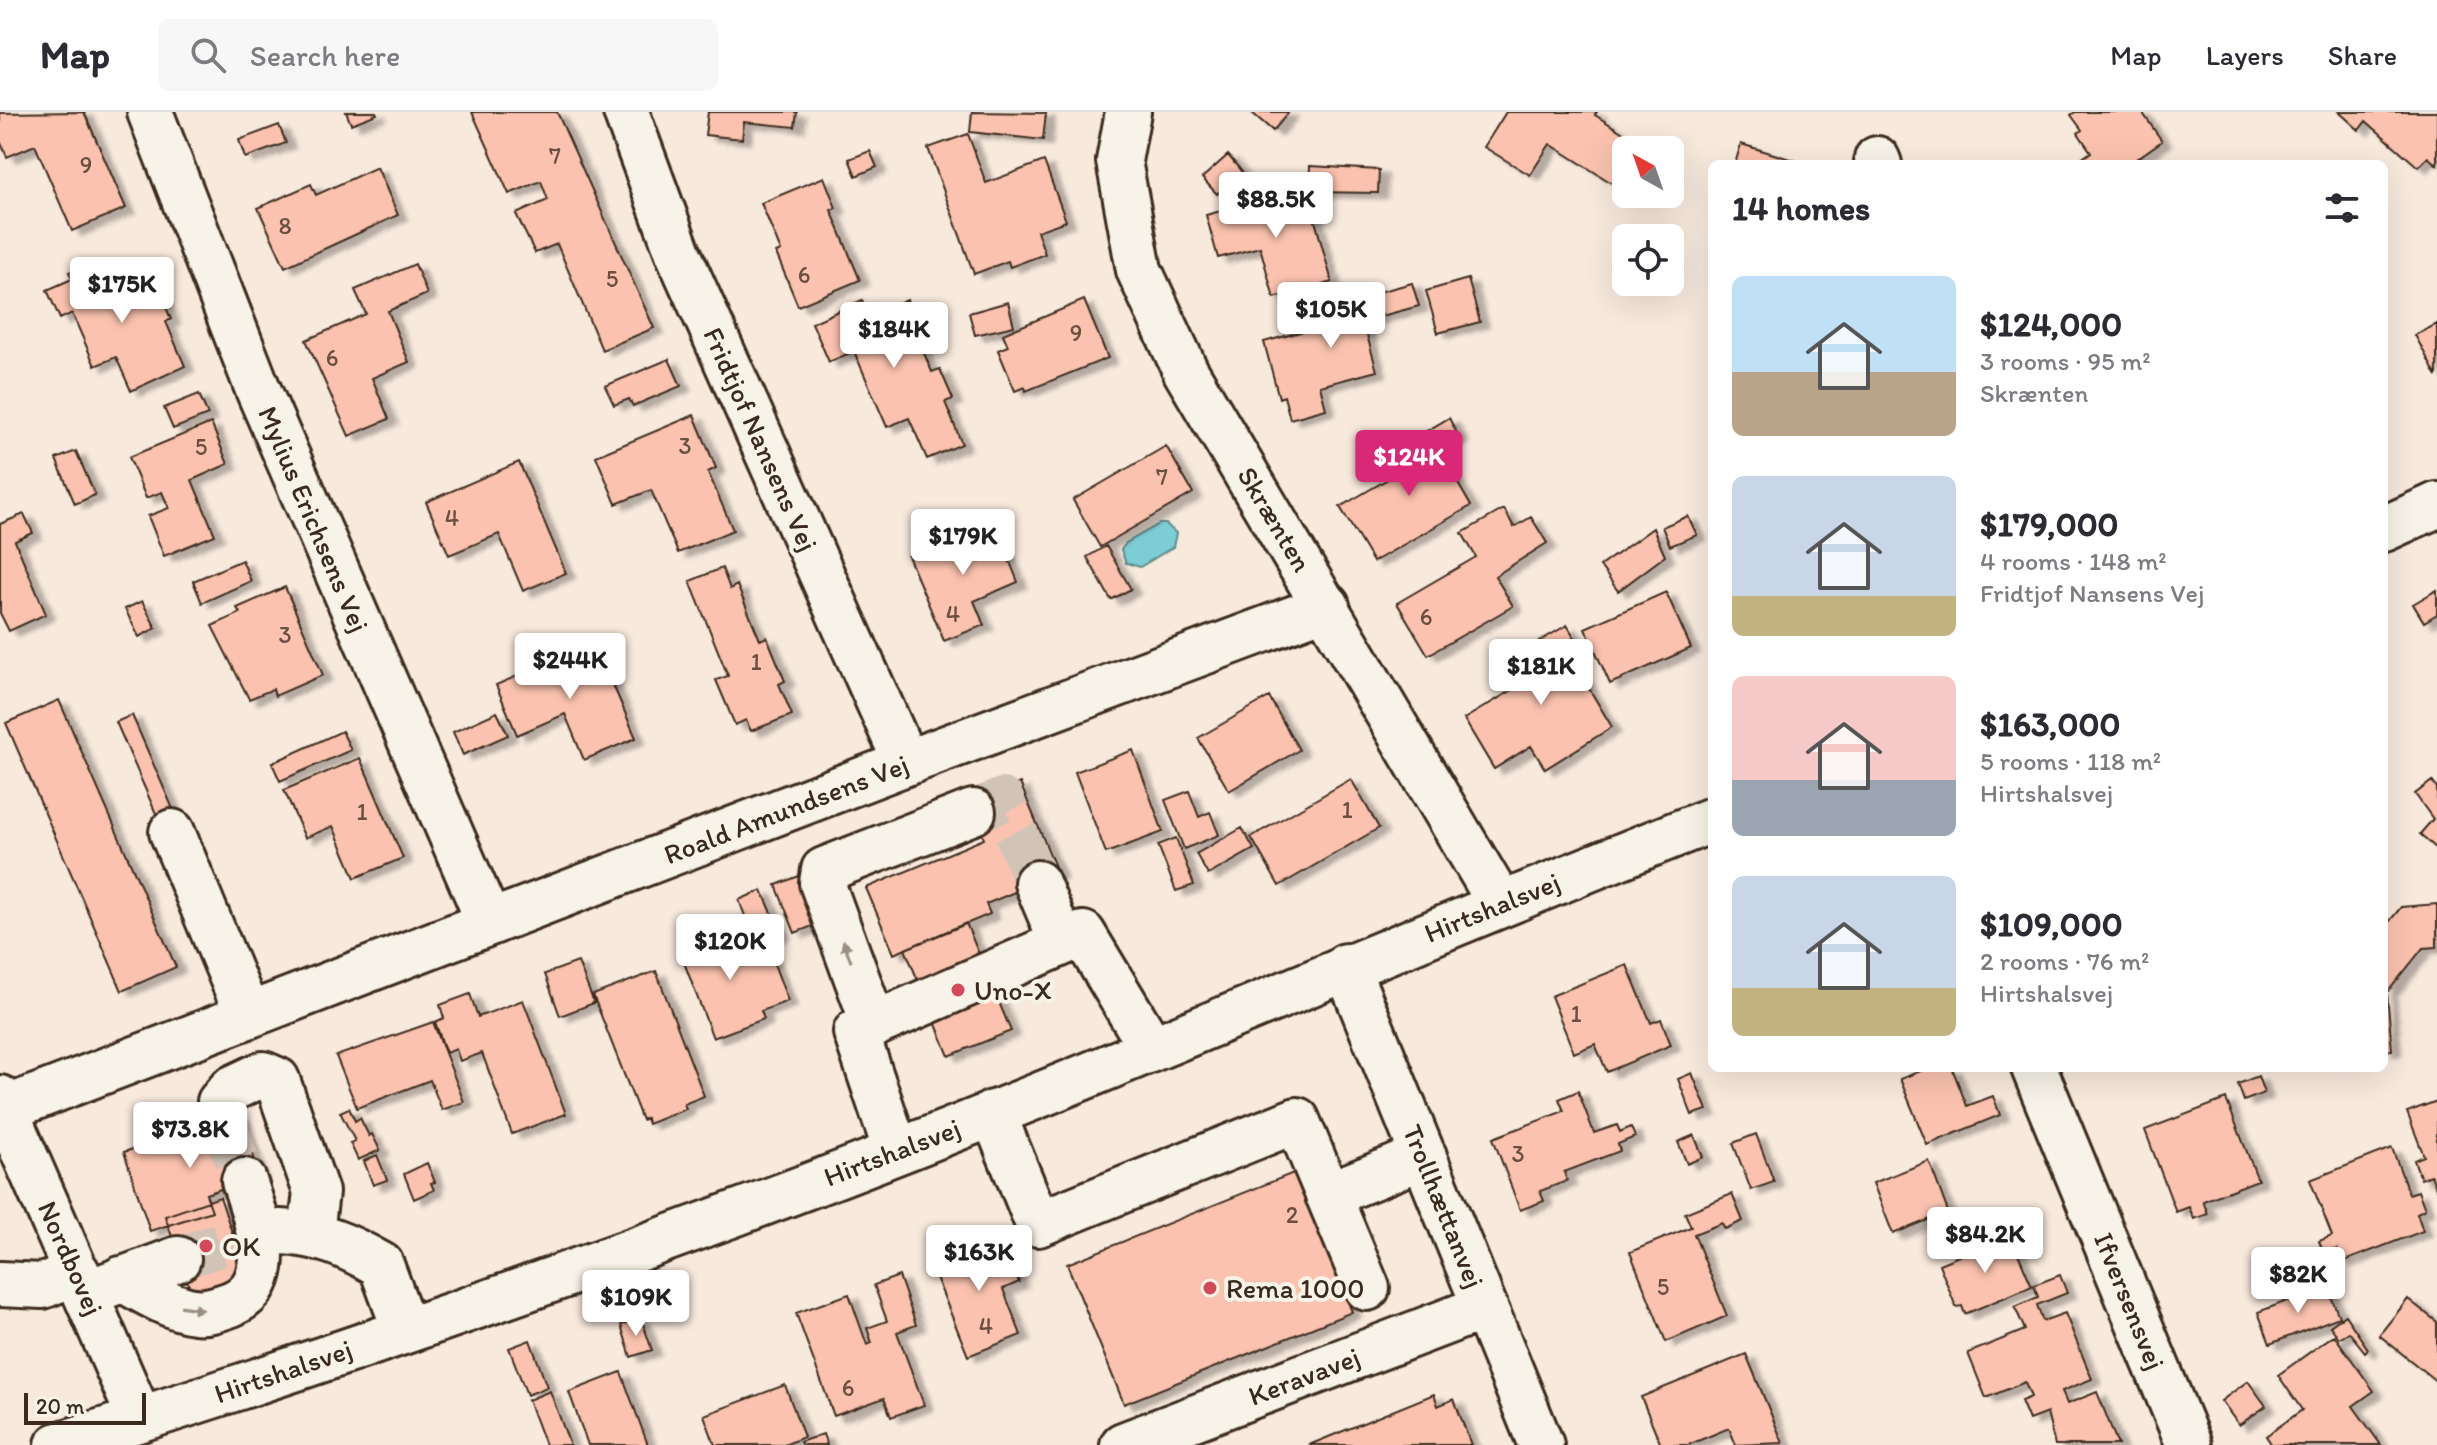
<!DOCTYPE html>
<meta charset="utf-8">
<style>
:root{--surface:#fff;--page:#f7f7f7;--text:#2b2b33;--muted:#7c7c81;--line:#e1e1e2;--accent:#db2777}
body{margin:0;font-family:Itim,sans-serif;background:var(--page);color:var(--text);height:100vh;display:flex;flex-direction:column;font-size:30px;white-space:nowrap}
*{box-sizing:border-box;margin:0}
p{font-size:26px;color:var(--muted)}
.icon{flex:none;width:44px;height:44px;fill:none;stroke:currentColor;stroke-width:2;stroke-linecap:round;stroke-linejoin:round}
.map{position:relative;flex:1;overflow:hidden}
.sheet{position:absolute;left:1708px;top:48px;width:680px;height:912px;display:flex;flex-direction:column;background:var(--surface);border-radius:12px;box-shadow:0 8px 32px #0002}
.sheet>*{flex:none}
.needle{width:52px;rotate:320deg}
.tools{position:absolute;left:1612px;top:24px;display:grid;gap:16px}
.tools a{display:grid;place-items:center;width:72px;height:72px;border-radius:12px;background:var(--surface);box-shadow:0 8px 32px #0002;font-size:40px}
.scale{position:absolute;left:24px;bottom:20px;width:122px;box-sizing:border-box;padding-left:8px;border:4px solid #3b2a1e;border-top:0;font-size:22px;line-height:28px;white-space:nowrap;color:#3b2a1e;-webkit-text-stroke:6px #f7f3e8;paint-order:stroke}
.price{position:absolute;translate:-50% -68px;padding:0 18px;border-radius:8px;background:#fff;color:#222;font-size:26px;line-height:52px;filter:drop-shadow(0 2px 4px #0008)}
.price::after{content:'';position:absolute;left:50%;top:48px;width:24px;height:18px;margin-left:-12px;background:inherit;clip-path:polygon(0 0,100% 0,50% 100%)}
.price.active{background:var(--accent);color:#fff}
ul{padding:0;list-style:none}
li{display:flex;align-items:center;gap:24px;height:200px;padding:0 24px}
li span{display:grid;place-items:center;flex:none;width:224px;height:160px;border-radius:12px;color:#555}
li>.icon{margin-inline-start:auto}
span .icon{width:96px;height:96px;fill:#fffc;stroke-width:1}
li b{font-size:34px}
h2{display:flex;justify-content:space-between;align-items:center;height:96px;padding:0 24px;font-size:34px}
header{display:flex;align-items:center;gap:48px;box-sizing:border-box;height:112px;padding:0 40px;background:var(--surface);border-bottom:2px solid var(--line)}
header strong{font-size:38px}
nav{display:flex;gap:44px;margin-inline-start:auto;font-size:28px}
.search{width:560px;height:72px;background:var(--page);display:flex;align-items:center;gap:20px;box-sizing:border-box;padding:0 28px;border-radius:12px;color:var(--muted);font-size:30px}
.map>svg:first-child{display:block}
</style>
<header>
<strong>Map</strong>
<div class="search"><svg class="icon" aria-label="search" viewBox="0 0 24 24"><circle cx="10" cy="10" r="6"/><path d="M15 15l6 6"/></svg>Search here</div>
<nav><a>Map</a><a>Layers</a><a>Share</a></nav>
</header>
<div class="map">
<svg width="2437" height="1333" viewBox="0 0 2437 1333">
<defs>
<filter id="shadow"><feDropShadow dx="9" dy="5" stdDeviation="2" flood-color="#0004"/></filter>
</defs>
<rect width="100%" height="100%" fill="#f8e9dd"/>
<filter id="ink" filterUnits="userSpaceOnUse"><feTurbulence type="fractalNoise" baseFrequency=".0125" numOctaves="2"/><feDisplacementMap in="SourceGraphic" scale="16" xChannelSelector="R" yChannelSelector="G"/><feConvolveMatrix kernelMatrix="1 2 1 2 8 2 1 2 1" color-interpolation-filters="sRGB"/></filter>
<g filter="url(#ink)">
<path fill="#7ccdd4" stroke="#628c8b" stroke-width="2" d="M1159 412H1166L1176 421 1173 435 1140 455 1126 451 1121 438 1126 431Z"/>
<path fill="#fbc3af" stroke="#3b2a1e" stroke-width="2" filter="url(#shadow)" d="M84 0 126 96 72 119 35 33 7 45 0 29V1Z
M346 0H376L377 2 351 12Z
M472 0H557L654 216 602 238 557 132 535 141 516 102 548 88 541 69 509 82Z
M708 0H797L795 15 744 10 742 27 705 23Z
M972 0 1046 1 1043 28 970 20Z
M1251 0H1289L1273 19Z
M1506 0H1597L1595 3 1650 38H1626V80L1550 32 1530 63 1484 35Z
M2075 0H2142L2162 29 2129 52H2074L2091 40 2078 21 2082 18 2071 3Z
M2339 0H2437V53L2428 45 2418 55 2366 9 2359 18Z
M279 13 286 31 245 46 239 28Z
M968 22 986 71 1044 49 1066 109 1037 119 1045 142 1010 155 1008 149 974 162 928 36Z
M1741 32 1800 50 1799 52H1735Z
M870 39 877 55 856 64 849 47Z
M1228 43 1242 60 1217 82 1202 66Z
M1310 54 1379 58 1378 81 1309 80Z
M377 55 398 103 285 155 258 96 311 72 316 83Z
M824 65 836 96 831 98 860 168 798 194 776 141 781 139 761 91Z
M1306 76 1332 170 1274 186 1260 135 1218 146 1206 103Z
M85 152 100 182 151 160 171 207 166 210 185 254 131 279 116 245 95 254 72 201 60 207 47 178 72 167 69 160Z
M415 152 427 182 388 199 409 250 372 266 389 307 349 324 306 228 366 202 355 178Z
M1468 167 1480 210 1438 221 1426 179Z
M1412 171 1419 194 1363 209 1377 259 1320 274 1326 297 1290 307 1284 284 1279 286 1264 230 1343 208 1338 191Z
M862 188 869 203 907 188 924 230 920 232 932 260 940 257 953 287 945 290 962 332 927 347 909 306 887 315 854 239 829 250 812 211Z
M1084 188 1108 246 1026 279 1025 275 1015 279 998 238 1008 234 1003 222Z
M1008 190 1014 214 975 223 969 201Z
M2437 212V265L2415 223Z
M669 247 681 274 633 294 629 287 614 293 605 274Z
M199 282 208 303 173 317 164 296Z
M694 303 716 356 708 360 733 418 678 441 651 378 616 392 596 344Z
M1449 306 1459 325 1438 337 1471 394 1373 450 1340 395 1417 350 1406 331Z
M211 311 228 352 192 368 215 423 164 444 148 404 169 396 162 380 146 386 129 345Z
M1166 334 1193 381 1100 435 1073 388Z
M76 339 95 383 75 392 56 347Z
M519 350 566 461 523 479 499 422 449 443 426 390Z
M1504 397 1514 415 1531 405 1547 431 1495 464 1513 494 1428 543 1397 491 1476 445 1462 421Z
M24 402 33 421 15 429 46 502 9 519 0 501V412Z
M1688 404 1697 423 1670 434 1662 415Z
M993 408 1018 470 974 489 984 513 944 529 908 444Z
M1653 416 1665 444 1618 479 1600 454Z
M1106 434 1131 477 1111 488 1087 445Z
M242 448 251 469 202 491 193 469Z
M722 456 730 477 737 473 760 528 767 525 785 569 779 572 792 603 751 619 746 608 735 613 716 568 728 564 690 469Z
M285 475 323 563 275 584 273 577 249 587 212 514 240 501 237 496Z
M2437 478V502L2424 510 2413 492Z
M1666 480 1691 536 1610 572 1585 516Z
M142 489 156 516 139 525 125 497Z
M1567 513 1581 536 1569 543 1612 615 1545 657 1531 634 1494 657 1464 607 1544 559 1541 554 1512 570 1501 552Z
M595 531 636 626 584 648 565 602 517 623 496 573Z
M1269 585 1299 638 1229 679 1198 626Z
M59 588 176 855 122 879 6 611Z
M497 600 508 623 463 643 453 620Z
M132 603 173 697 157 704 116 610Z
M342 619 351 638 280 669 272 651Z
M1133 638 1163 720 1106 741 1075 660Z
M360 646 403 746 355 766 333 714 305 726 284 678Z
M1351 667 1379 716 1279 774 1251 725Z
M2432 669 2437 676V737L2420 722 2433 707 2415 682Z
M1020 671 1058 762 986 792 990 802 894 842 866 776 984 727 970 691Z
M1189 679 1199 705 1210 700 1219 723 1184 737 1165 688Z
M1242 716 1254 737 1208 763 1196 742Z
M1176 726 1194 773 1176 779 1158 733Z
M809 760 828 808 795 821 776 773Z
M762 778 781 822 770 826 767 820 753 825 739 788Z
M2437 792V835L2423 836 2387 881 2392 938 2384 939V816L2401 795Z
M966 811 1011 919 949 944 905 837Z
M728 813 744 854 771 844 788 889 761 899 764 907 713 926 677 832Z
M578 850 594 891 560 904 545 862Z
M1627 853 1651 911 1661 907 1671 933 1607 960 1595 932 1574 941 1551 884Z
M656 859 704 984 684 992 686 997 648 1012 646 1006 642 1008 593 883Z
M470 882 478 905 523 888 566 1002 512 1022 482 941 460 949 456 937 446 941 435 910 444 906 440 893Z
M433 910 464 990 442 998 430 968 357 996 336 944Z
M1928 956H1952L1967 994 1993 984 2000 1003 1927 1033 1900 967Z
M1692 961 1707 998 1692 1003 1678 967Z
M2258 964 2264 981 2244 989 2238 972Z
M1578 979 1594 1021 1617 1013 1620 1020 1631 1015 1635 1025 1618 1032 1620 1039 1564 1060 1567 1069 1540 1079 1544 1089 1520 1098 1493 1026 1564 999 1559 987Z
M2226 987 2258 1068 2203 1089 2208 1102 2194 1107 2189 1095 2176 1100 2145 1018Z
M2437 989V1079L2431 1063 2421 1067 2414 1048 2424 1044 2407 1000Z
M349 996 355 1009 360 1006 369 1024 372 1022 380 1038 358 1048 350 1031 355 1029 340 1000Z
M240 1002 260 1064 206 1082 212 1099 150 1119 124 1040Z
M1756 1022 1774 1070 1751 1078 1733 1031Z
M1694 1023 1703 1045 1687 1052 1678 1030Z
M2392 1036 2409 1082 2418 1079 2425 1097 2417 1101 2423 1119 2342 1150 2337 1137 2324 1142 2319 1129 2332 1124 2310 1068Z
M377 1043 387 1068 373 1073 364 1049Z
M1929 1049 1948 1100 1893 1122 1873 1071Z
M427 1051 435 1070 431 1071 434 1078 414 1087 404 1062Z
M1296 1060 1352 1200 1124 1292 1067 1152Z
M1732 1082 1743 1109 1725 1117 1722 1111 1694 1122 1727 1204 1666 1230 1630 1140 1691 1115 1685 1101Z
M220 1085 247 1165 192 1183 165 1104Z
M999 1121 1019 1170 1003 1177 1021 1223 968 1244 929 1148Z
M2010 1123 2032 1174 1965 1202 1962 1194 1956 1195 1939 1152Z
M2060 1163 2067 1181 2037 1193 2043 1209 2065 1201 2092 1267 2062 1279 2067 1292 2097 1280 2118 1333H2055L2047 1301 2029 1308 2021 1289 2031 1285 2025 1270 1986 1286 1968 1241 2025 1218 2015 1195 2038 1185 2034 1173Z
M899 1164 916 1213 897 1220 924 1293 891 1305 884 1286 834 1304 796 1201 849 1182 867 1233 872 1231 867 1216 887 1209 874 1173Z
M2327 1174 2339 1205 2270 1232 2258 1200Z
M2408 1187 2437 1210V1270L2379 1223Z
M2345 1203 2368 1237 2365 1240 2349 1220 2339 1226 2330 1214Z
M641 1206 652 1238 631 1245 621 1213Z
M2334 1223 2374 1279 2353 1294 2381 1333H2272L2266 1324 2302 1298 2278 1263Z
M530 1228 547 1275 527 1283 509 1236Z
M1746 1242 1783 1331 1736 1333 1729 1316 1688 1333H1661L1641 1285Z
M621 1260 648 1333H588L569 1280Z
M2248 1269 2266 1294 2239 1313 2221 1289Z
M785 1273 804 1325 784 1333H715L704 1303Z
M550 1279 570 1333H545L528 1288Z
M1434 1282 1438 1294 1454 1287 1471 1333H1309Z
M823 1322 827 1333H802L800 1330Z"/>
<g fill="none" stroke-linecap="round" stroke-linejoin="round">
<path stroke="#d2c3b7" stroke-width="44" stroke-dasharray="44 22" stroke-linecap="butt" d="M973 700 1002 688 1037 771
M222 1007 244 1069
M178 1147 237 1127"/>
<g stroke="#3b2a1e" stroke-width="50">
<path id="minor" d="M150 0 257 275 489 810
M626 0 678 141 906 651
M1128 0 1119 49 1139 158 1186 260 1500 791
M1877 47 1879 52
M2384 417 2437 393
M172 720 248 904
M1037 771 1062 831
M1346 854 1541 1333
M874 913 822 771 824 758 973 700
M2034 956 2189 1333
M0 986 140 1307
M5 997 906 651 1327 494
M993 1001 1038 1112 1297 1008 1367 1176
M222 1007 220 990 231 977 263 962 277 968 316 1080 311 1121
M896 1039 856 920 1083 822 1151 935
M1328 1083 1424 1044
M280 1120C319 1121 348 1134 381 1153L405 1218
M121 1167C144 1178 169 1196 195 1199 207 1201 220 1196 231 1192 281 1172 256 1105 244 1069
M0 1172 43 1174 77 1160
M105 1174 178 1147
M58 1333C287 1262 514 1183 739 1100 1067 979 1387 835 1712 708
M1123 1333 1485 1195"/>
</g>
<use href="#minor" stroke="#f7f3e8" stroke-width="44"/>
</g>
<defs><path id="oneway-solid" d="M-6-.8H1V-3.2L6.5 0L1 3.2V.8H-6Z" transform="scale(2)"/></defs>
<g fill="#998e83">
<use href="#oneway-solid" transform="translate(847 839) rotate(-110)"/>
<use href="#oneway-solid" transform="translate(192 1196) rotate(9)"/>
</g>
</g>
<g fill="#d1495b" stroke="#f7f3e8" stroke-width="3">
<circle cx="958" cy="878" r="8"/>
<circle cx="206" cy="1134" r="8"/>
<circle cx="1210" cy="1176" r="8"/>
</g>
<g text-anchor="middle" stroke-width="8" stroke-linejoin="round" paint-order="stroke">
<g font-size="24" fill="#6b5042">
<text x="555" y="52">7</text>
<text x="86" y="61">9</text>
<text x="285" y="122">8</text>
<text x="804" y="171">6</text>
<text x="612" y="175">5</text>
<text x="1076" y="229">9</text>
<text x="332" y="254">6</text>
<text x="685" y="342">3</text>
<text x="201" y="343">5</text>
<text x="1162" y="373">7</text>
<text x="452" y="414">4</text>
<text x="953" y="510">4</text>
<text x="1426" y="513">6</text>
<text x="285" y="531">3</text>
<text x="756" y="558">1</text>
<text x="1347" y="706">1</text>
<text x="362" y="708">1</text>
<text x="1576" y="910">1</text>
<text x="1518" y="1050">3</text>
<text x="1292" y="1111">2</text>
<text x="1663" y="1183">5</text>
<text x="986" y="1222">4</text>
<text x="848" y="1284">6</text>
</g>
<g font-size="28" fill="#3b2a1e" stroke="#f7f3e8">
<text transform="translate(761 327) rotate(66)" y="10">Fridtjof Nansens Vej</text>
<text transform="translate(314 407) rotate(67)" y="10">Mylius Erichsens Vej</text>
<text transform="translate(1275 407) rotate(59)" y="10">Skrænten</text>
<text transform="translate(786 697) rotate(-21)" y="10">Roald Amundsens Vej</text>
<text transform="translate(1492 795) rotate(-22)" y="10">Hirtshalsvej</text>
<text transform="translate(892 1040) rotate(-21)" y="10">Hirtshalsvej</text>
<text transform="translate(1444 1094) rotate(68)" y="10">Trollhættanvej</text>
<text transform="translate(71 1146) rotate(66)" y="10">Nordbovej</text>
<text transform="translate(2130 1189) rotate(68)" y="10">Ifversensvej</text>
<text transform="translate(283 1259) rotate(-19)" y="10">Hirtshalsvej</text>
<text transform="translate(1304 1264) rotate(-21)" y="10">Keravavej</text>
</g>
<g font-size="28" fill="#3b2a1e" stroke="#f7f3e8" text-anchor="start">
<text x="974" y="888">Uno-X</text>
<text x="222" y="1144">OK</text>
<text x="1226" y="1186">Rema 1000</text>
</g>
</g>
</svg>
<div class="tools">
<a><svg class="needle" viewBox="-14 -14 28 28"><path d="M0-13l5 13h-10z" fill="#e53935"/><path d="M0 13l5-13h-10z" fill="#7c7c81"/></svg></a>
<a><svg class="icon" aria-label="locate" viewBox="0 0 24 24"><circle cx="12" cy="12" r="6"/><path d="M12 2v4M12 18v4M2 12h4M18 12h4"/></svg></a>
</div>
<div class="scale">20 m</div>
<b class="price" style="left:1276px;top:128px">$88.5K</b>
<b class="price" style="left:122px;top:213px">$175K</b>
<b class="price" style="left:1331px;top:238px">$105K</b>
<b class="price" style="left:894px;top:258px">$184K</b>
<b class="price active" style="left:1409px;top:386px">$124K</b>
<b class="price" style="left:963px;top:465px">$179K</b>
<b class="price" style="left:570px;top:589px">$244K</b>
<b class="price" style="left:1541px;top:595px">$181K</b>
<b class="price" style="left:730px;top:870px">$120K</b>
<b class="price" style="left:190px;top:1058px">$73.8K</b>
<b class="price" style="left:1985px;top:1163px">$84.2K</b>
<b class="price" style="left:979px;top:1181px">$163K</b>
<b class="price" style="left:2298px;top:1203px">$82K</b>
<b class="price" style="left:636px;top:1226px">$109K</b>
<section class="sheet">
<h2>14 homes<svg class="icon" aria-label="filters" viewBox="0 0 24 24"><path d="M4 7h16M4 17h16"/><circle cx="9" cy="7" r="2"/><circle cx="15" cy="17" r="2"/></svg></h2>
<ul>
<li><span style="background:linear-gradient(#bfe0f5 60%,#b9a48a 0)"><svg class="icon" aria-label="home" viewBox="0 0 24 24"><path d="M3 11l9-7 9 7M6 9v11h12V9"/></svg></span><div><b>$124,000</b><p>3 rooms · 95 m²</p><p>Skrænten</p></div></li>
<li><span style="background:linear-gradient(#c9d6e8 75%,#c2b280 0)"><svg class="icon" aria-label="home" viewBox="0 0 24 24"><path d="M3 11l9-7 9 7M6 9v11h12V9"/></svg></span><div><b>$179,000</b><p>4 rooms · 148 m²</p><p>Fridtjof Nansens Vej</p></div></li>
<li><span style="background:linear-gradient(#f6c9c9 65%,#9aa5b1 0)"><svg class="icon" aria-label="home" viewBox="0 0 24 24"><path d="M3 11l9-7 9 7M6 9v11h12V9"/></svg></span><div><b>$163,000</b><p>5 rooms · 118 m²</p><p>Hirtshalsvej</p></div></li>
<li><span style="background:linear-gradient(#c9d6e8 70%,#c2b280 0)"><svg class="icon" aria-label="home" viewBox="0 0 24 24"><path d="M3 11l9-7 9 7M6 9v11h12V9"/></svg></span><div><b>$109,000</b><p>2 rooms · 76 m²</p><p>Hirtshalsvej</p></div></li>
</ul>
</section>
</div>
